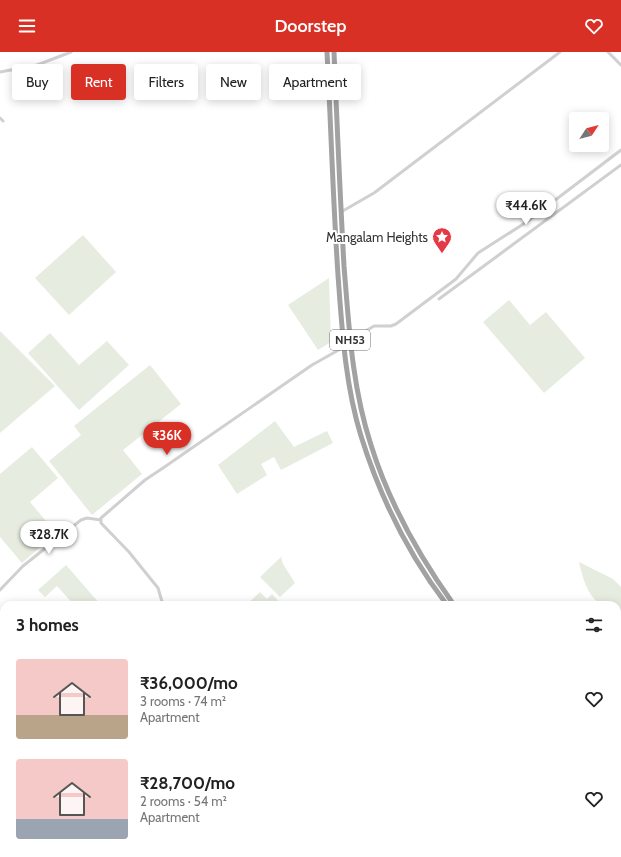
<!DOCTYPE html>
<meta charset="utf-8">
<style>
:root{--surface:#fff;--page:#f2f2f2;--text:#222;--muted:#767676;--accent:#d93025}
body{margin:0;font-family:Cabin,sans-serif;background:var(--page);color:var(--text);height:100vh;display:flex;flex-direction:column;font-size:15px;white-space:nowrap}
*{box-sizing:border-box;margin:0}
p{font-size:13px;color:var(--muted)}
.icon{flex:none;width:22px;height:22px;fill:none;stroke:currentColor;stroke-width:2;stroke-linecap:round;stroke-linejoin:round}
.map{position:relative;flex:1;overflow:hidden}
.panel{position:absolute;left:0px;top:549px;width:621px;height:256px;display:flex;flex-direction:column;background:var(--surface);border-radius:12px 12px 0 0;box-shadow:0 2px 10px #0003}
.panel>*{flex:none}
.top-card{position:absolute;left:12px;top:12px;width:400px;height:36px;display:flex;gap:8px}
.needle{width:26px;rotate:54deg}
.fabs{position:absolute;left:569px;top:60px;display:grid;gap:8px}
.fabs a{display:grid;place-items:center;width:40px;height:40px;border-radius:4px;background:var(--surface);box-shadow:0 2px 10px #0003;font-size:20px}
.price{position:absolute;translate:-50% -34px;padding:0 9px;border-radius:14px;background:#fff;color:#222;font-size:13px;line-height:26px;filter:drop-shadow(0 1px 2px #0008)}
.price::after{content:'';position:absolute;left:50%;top:24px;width:12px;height:9px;margin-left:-6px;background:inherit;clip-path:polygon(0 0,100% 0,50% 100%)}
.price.current{background:var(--accent);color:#fff}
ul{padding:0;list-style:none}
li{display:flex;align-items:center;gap:12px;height:100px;padding:0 16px}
li span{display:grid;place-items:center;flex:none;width:112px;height:80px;border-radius:4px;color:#555}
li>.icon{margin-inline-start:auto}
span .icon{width:48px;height:48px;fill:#fffc;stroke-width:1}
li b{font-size:17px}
h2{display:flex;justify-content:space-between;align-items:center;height:48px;padding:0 16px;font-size:17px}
.chip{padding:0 14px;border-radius:4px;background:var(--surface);box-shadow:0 2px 10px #0003;font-size:14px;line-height:36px}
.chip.current{background:var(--accent);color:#fff}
header{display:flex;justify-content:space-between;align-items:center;height:52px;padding:0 16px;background:var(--accent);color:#fff;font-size:18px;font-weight:600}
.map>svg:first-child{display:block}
</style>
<header><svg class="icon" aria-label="menu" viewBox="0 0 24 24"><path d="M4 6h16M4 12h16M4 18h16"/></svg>Doorstep<svg class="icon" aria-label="heart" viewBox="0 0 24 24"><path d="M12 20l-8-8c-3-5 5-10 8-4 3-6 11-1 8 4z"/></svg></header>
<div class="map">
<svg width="621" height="805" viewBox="0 0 621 805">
<rect width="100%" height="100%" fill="#fff"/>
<path fill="#e6ecdf" d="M83 183 116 220 69 263 35 226Z
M329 226 331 290 318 298 288 253Z
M509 248 530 273 546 260 585 306 544 341 483 270Z
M0 279 55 334 0 381Z
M50 281 79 313 107 289 129 313 79 358 28 301Z
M150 313 181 352 123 398 142 422 92 463 49 409 81 383 74 374Z
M275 369 294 395 327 379 333 391 281 418 274 405 261 412 267 423 237 442 218 413Z
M32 395 58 426 30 450 56 481 22 511 0 485V422Z
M281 505 283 512 295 531 280 545 260 525Z
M579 510 613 527 621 535V636L617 635V553H600C586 540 583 527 579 510Z
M66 513 99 551 97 553H74L57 534 45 545 38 538Z
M260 540 267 547 272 542 282 553H246Z
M0 652 4 655V801H32L30 805H0Z
M239 801H280L283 804 242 805Z
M346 801H423L426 805H349Z"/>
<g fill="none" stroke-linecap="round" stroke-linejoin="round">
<path stroke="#d0d0d0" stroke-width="3" d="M608 0 621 13
M0 20 37 13 71 0
M0 66 3 69
M341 160 374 141 560 0
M439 247 621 113
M351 288 374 274H391L396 272 456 227 478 201 525 171 621 98
M0 538 23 514 81 468 87 466 101 468
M163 553 158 536 129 500 101 471V466L145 428 163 416 312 313 344 295
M617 758 621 754
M213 805 217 801
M598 805 601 801"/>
<path stroke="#a2a2a2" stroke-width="5" d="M327 0C331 74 333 149 338 223 342 277 345 332 361 384 380 445 408 502 447 553
M334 0C337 71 340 143 344 214 349 275 352 335 371 393 389 451 419 504 454 553
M617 760 621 765
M617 770 621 775"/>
</g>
<defs>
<g id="sight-pin" transform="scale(1)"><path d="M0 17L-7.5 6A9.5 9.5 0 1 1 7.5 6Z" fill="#e63946" stroke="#fff"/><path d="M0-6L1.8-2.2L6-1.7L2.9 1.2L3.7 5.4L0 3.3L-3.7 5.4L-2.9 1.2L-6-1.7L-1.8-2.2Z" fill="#fff"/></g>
</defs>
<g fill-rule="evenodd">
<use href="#sight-pin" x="442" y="185"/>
</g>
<g text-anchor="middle" stroke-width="4" stroke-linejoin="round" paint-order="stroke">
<rect fill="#fff" stroke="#707070" stroke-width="1" x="330" y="278" width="40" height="20" rx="3"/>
<g font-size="12" font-weight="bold" fill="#333">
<text x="350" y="292">NH53</text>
</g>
<g font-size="13" fill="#333" stroke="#fff" text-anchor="end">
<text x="428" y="190">Mangalam Heights</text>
</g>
</g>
</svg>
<div class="fabs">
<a><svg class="needle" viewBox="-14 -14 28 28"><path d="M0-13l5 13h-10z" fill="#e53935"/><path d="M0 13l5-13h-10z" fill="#767676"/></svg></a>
</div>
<b class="price" style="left:526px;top:174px">₹44.6K</b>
<b class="price current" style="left:167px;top:404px">₹36K</b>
<b class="price" style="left:49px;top:503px">₹28.7K</b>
<div class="top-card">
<a class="chip">Buy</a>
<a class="chip current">Rent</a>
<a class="chip">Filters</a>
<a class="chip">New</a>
<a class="chip">Apartment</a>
</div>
<section class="panel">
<h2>3 homes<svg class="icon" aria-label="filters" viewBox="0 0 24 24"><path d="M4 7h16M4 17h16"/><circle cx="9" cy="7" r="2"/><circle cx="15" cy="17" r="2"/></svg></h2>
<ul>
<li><span style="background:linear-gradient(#f6c9c9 70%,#b9a48a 0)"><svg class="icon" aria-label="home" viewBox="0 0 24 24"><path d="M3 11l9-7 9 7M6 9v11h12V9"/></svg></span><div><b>₹36,000/mo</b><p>3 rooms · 74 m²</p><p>Apartment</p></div><svg class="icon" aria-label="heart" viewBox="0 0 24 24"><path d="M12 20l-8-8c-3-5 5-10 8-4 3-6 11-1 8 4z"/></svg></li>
<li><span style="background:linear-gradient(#f6c9c9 75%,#9aa5b1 0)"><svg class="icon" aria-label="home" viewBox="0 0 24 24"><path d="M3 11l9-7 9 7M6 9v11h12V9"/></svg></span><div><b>₹28,700/mo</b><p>2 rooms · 54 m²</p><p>Apartment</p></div><svg class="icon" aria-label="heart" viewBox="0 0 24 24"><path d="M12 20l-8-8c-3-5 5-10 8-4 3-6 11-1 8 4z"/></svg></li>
</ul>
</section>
</div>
